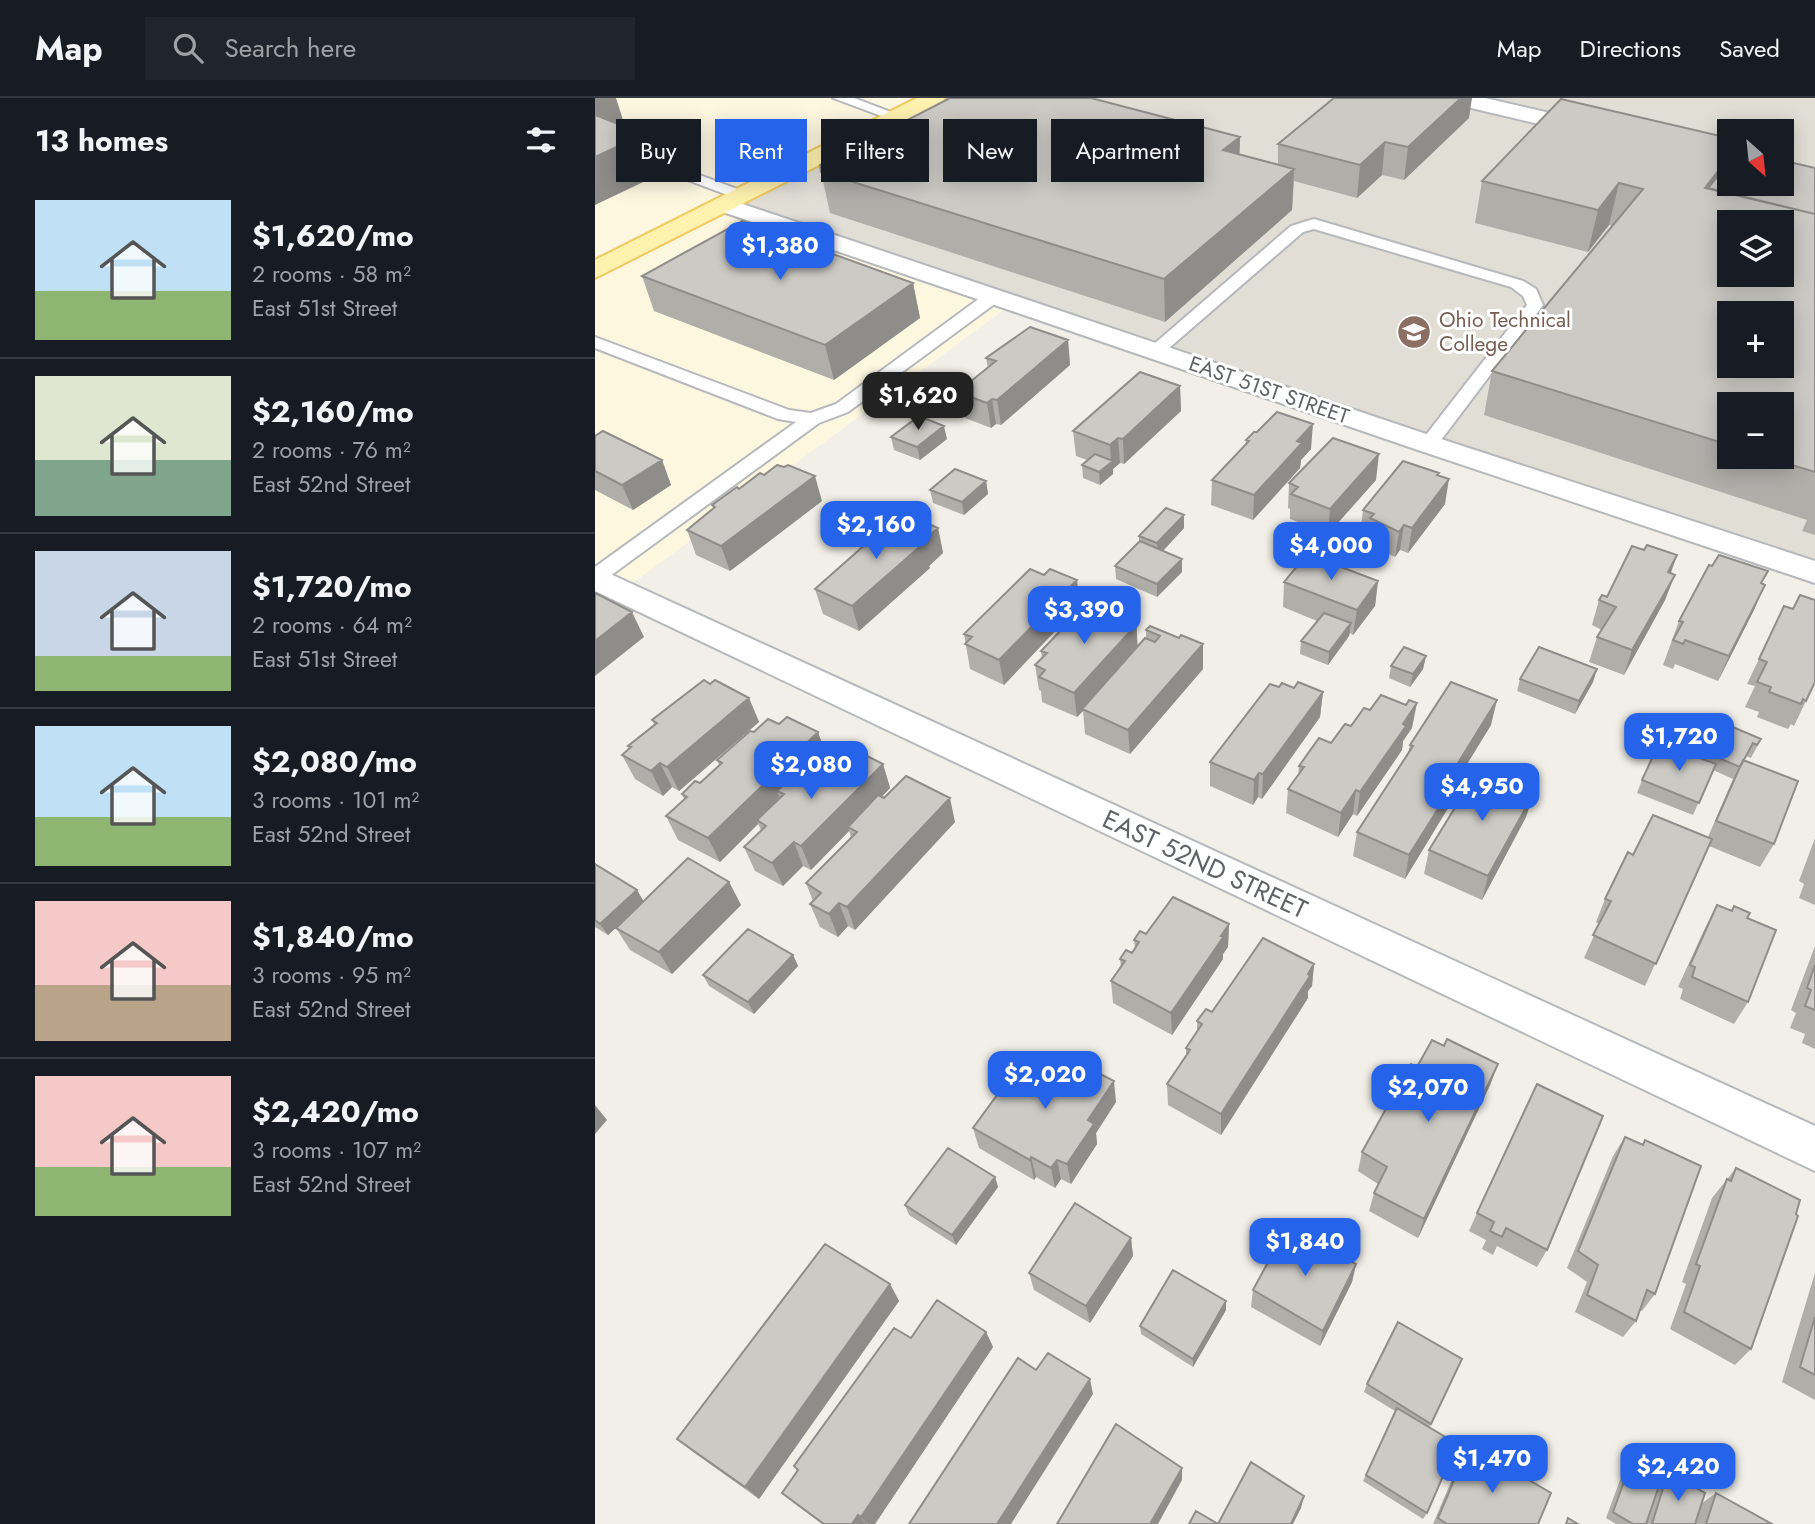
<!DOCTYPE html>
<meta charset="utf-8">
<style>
:root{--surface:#171b24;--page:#20242c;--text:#f1f3f6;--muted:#9ea1a6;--line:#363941;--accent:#2563eb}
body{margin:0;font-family:Jost,sans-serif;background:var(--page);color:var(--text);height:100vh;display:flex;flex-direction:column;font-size:26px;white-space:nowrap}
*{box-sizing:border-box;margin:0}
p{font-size:23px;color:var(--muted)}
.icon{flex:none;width:38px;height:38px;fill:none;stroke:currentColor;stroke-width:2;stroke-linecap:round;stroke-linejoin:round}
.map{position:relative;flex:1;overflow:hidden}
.sheet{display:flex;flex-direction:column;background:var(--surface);width:595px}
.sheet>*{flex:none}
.top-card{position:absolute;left:21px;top:21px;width:665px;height:63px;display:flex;gap:14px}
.needle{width:46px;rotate:153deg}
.tools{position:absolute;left:1122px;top:21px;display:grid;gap:14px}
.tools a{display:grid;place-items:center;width:77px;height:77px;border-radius:0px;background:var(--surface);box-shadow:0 4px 18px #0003;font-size:35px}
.price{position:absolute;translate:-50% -60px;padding:0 16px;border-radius:14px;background:var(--accent);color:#fff;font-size:23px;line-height:46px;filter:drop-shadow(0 2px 4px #0008)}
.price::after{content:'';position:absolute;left:50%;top:42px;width:21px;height:16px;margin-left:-10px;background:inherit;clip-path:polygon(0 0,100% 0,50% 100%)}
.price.current{background:#222;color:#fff}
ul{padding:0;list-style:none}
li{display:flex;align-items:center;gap:21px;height:175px;padding:0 35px}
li+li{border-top:2px solid var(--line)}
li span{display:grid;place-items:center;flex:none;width:196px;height:140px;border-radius:0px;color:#555}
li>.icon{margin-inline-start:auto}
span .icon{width:84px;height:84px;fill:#fffc;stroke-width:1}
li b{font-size:30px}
h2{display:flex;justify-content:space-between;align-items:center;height:84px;padding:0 35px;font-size:30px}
.tag{padding:0 24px;border-radius:0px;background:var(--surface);box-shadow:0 4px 18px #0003;font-size:24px;line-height:63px}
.tag.current{background:var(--accent);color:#fff}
header{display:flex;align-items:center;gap:42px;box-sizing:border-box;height:98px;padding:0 35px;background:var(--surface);border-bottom:2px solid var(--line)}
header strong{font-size:33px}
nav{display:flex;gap:38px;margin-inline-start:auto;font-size:24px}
.search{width:490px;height:63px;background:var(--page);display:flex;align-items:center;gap:18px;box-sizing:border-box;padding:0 24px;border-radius:0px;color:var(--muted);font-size:26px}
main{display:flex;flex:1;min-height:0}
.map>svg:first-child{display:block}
</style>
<header>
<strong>Map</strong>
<div class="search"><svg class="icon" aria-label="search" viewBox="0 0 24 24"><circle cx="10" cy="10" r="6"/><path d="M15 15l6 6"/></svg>Search here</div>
<nav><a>Map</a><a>Directions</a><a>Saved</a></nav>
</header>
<main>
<section class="sheet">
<h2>13 homes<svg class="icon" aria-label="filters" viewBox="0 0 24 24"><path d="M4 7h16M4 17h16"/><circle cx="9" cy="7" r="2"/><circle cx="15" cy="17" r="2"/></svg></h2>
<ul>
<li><span style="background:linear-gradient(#bfe0f5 65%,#8fb573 0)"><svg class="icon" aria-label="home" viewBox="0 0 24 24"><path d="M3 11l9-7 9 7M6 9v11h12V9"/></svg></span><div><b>$1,620/mo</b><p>2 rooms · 58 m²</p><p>East 51st Street</p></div></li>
<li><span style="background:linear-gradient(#dfe7d0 60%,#7fa58c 0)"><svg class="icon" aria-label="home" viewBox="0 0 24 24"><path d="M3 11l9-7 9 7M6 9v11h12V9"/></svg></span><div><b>$2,160/mo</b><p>2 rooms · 76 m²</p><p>East 52nd Street</p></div></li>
<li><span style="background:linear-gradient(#c9d6e8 75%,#8fb573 0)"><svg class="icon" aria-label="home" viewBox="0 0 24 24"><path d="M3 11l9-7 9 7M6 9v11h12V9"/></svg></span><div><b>$1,720/mo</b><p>2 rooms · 64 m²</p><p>East 51st Street</p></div></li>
<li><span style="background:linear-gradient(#bfe0f5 65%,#8fb573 0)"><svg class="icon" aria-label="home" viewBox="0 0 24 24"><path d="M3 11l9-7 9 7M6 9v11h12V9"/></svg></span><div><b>$2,080/mo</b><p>3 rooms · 101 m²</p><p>East 52nd Street</p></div></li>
<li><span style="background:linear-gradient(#f6c9c9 60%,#b9a48a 0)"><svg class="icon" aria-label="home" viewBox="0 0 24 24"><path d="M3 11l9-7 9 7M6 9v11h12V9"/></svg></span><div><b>$1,840/mo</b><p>3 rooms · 95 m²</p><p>East 52nd Street</p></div></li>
<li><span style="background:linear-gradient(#f6c9c9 65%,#8fb573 0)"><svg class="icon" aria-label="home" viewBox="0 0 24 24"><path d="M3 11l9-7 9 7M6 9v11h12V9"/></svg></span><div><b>$2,420/mo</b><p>3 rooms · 107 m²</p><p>East 52nd Street</p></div></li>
</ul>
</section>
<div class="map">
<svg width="1220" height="1426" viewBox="0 0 1220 1426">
<rect width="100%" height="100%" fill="#f1efe8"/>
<path fill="#fef7e0" d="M0 0H339L418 205 27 493 0 480Z"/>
<path fill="#e1ded6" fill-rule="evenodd" d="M339 0H1220V474L130 107ZM1134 33H1186V86H1134ZM1134 124H1186V177H1134ZM1134 215H1186V268H1134ZM1134 306H1186V359H1134Z"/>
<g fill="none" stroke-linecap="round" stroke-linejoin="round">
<g stroke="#b5b8bc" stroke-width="4">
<path id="lane" d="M238 0H259L309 19 302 23 297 22Z
M0 38 153 95 156 98 153 101H143L0 47Z
M719 121 928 183 941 191 948 207 840 350H826L824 346 932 207 928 198 916 189 719 131 708 134 566 257 560 258 551 253 696 128Z
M399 193 405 194 407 198 405 202 253 314 224 325 7 484 0 486V469L201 324 183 321 0 250V239L194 312 216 315 241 306 393 194Z"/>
</g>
<g stroke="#b5b8bc" stroke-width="4">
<path id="street" d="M852 0H890L1007 27 1010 32 1007 37 999 39 855 5Z
M130 100 843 340 1220 463V485L823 352 122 112 118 107 122 102Z
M0 469 1220 1028V1073L0 493Z"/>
</g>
<g stroke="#f2c960" stroke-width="4">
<path id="primary" d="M322 0H350L347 5 0 180V162Z"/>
</g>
<use href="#lane" fill="#fff" fill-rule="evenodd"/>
<use href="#street" fill="#fff" fill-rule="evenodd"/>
<use href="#primary" fill="#fff2af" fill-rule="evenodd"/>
</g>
<path fill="#afaea9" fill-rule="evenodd" d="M874 20 809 82 787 77 762 100 699 83 697 112 570 224 235 115 226 74 645 39 644 56 683 66V46Z
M1220 70V437L1207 433 1212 422 889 317 897 273 1018 128 1014 127 993 154 880 125 887 83 1134 86ZM1134 306 1186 359H1134Z
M47 178 318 185 325 220 239 282 59 213Z
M473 242 475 267 406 327 401 326 396 330 370 320 365 295 370 291V288L393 270 391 260Z
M585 288 586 313 529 366 525 365 518 371V376L505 387 488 380 487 367 492 362 481 358 478 333Z
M0 338 67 362 76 387 38 412 0 392Z
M296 339 352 341 325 362 299 352Z
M651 342 716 351 706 362 705 370 658 422 616 407 617 382 651 346Z
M843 378 850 406 813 455 805 452 800 459 772 445V440L765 437 768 412Z
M781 382 733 436 695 421V411L693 410 694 385Z
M391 383 393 396 369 417 338 405 335 392Z
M144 391 227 403 135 473 101 457 92 432 118 410 117 407Z
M589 417V430L568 453 587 474 562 499 521 481 520 468 544 445V438Z
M343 430 348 455 334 468 335 470 264 533 228 516 220 491 275 446Z
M1049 452 1082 457 1076 475 1070 502 1029 577 994 564 1002 539 1007 532 997 527 1004 502 1012 499Z
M783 483 780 508 758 537 755 535 754 538 733 567 705 556 706 543 722 523 688 509 689 484Z
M1167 486 1159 512 1123 583 1080 566 1078 571 1068 567 1084 523Z
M485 507 409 587 375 571 369 536Z
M1189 508 1211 603 1199 628 1196 626 1193 631 1162 619 1164 614 1150 609 1160 588 1152 586Z
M502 511 516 512 538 515V520L541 521 542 549 551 541V532L555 528 608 571 535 656 490 636 488 613 482 619 447 604 446 593 444 592 440 567 447 560 446 553 476 529Z
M831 558 828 571 815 589 794 580 796 568Z
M1002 571 998 584 980 616 922 593 925 581Z
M115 586 154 600 164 624 84 693 77 689 68 698 40 681 27 657 34 651 33 648 59 626 57 622Z
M684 589 699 590 728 594 725 619 667 701 663 699 658 707 615 688V664Z
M184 626 223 634 231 656 245 655 288 666 295 690 287 699 360 724 260 832 253 828 243 839 225 829 215 806 218 803 211 785 256 739 254 733 216 772 208 768 188 788 160 773 149 749 166 732 163 726 125 764 83 742 71 718 89 701 87 696 105 685 124 667 122 662 159 634Z
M896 627 869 671 864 692 810 781 758 758 762 734 813 655 815 647Z
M756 628 817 630 808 643 807 652 762 718 758 716 743 739 691 715 693 691 703 678 704 668 736 645Z
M1166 641 1156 660 1151 658 1149 663 1179 746 1165 769 1114 748 1050 888 989 860 1004 826 1001 824 1010 801 1038 757 1113 739 1138 681 1118 672 1098 717 1042 695 1047 682 1094 656 1098 649Z
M931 719 887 802 829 776 834 752Z
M1220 740V807L1204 800 1209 786 1204 783Z
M0 766 42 792 48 803 134 784 146 807 77 876 35 852 21 830 13 837 0 829Z
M1122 807 1136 813 1139 808 1152 820 1153 904 1139 926 1085 901 1088 891 1083 889 1110 830Z
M634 826 633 849 628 856V861L577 937 518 905 516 883 526 869 525 861 537 855 540 850 539 842 551 836Z
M1220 848V951L1207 945 1210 936 1195 930 1201 915 1196 912Z
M198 857 203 868 159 916 114 888 108 877Z
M719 866 717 888 713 893V900L626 1037 573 1007 572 986 591 958V950L602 933V923L617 914Z
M849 948 903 966 895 987 823 1140 774 1113 779 1095 783 1086 763 1073 767 1054 822 969Z
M521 1004 501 1035 502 1046 476 1086 466 1081 460 1090 441 1079 439 1082 384 1050 378 1030Z
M1030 1039 1047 1046 1050 1042 1060 1196 1047 1213 1044 1212 1041 1223 1028 1239 980 1214 992 1184 972 1170 1018 1058Z
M1141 1070 1156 1251 1140 1267 1075 1231 1091 1186 1087 1184 1117 1100Z
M400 1079 403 1089 361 1147 314 1117 310 1107Z
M882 1115 952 1152 942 1169 902 1148 898 1157 887 1151 891 1142 874 1133Z
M536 1140 538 1158 495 1225 439 1192 434 1175Z
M761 1166 757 1184 725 1248 656 1209 658 1192Z
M1220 1175V1302L1187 1284Z
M295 1186 304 1203 164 1401 98 1354 82 1341Z
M631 1212 598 1269 546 1236 545 1228Z
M391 1234 398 1249 280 1426H227L200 1406 187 1395 316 1240Z
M867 1261 834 1330 832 1415 828 1421 768 1383 800 1313 769 1294 772 1286Z
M874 1347 943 1426H838L866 1360Z
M1039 1356 1067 1379 1073 1374 1107 1405 1121 1395 1177 1426H1021L1011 1420 1032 1363Z"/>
<path fill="#8f8d8a" d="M0 0H21L29 25 5 35 0 20Z
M866 0H877L874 20 809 82 813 49Z
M49 36 63 77 0 107V59Z
M645 39 644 80 628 52Z
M790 44 787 77 762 100 765 67Z
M1134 59V84L1121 101 1110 90Z
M699 71 697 112 570 224 569 181Z
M1024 85 1014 127 993 154 1003 112Z
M318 185 325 220 239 282 230 247Z
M473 242 475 267 406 327 402 302Z
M585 288 586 313 529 366 528 341Z
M397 301 401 326 396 330 392 305Z
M718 326 716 351 706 362 705 370 658 422 659 397 702 343Z
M349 328 352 341 325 362 322 349Z
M523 340 525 365 518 371V376L505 387 504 374 516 364 515 347Z
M784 356 781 382 733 436 735 411Z
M67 362 76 387 38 412 27 387Z
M844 375 840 400 854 381 850 406 813 455 817 430Z
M220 378 227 403 135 473 126 448Z
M391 383 393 396 369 417 367 404Z
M589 417V430L563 458 562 445Z
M809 427 805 452 800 459 804 434Z
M343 430 348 455 334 468 335 470 264 533 257 508Z
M1082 457 1073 482V474Z
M587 461V474L562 499V486Z
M1080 477 1070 502 1029 577 1037 552Z
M482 482 485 507 409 587 404 562Z
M783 483 780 508 758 537 762 512Z
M1170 487 1159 512 1123 583 1134 558Z
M37 514 49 539 0 578V543Z
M538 515V525L541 521 543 552 487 611 488 613 482 619 479 595Z
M756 525 754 538 733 567 734 554Z
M608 546V571L535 656 533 632Z
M831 558 828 571 815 589 818 576Z
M1002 571 998 584 980 616 984 603Z
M728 594 725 619 667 701 668 676Z
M154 600 164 624 84 693 72 669Z
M902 602 896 627 869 671 864 692 810 781 814 757 863 665Z
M822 605 817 630 808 643 807 652 762 718 765 694Z
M223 634 231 658 189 696 182 693 186 703 162 722 163 726 125 764 113 740Z
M65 665 77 689 68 698 56 673Z
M288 666 295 690 256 731 253 729 254 733 216 772 206 748Z
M664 675 663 699 658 707 659 682Z
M761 692 758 716 743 739 746 715Z
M939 695 931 719 887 802 893 778Z
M355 700 360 724 260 832 252 809Z
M199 744 208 768 188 788 177 765Z
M134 784 146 807 77 876 64 854Z
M42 792 49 804 13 837 5 826Z
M244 805 253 828 243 839 234 816Z
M634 826 633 849 628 856V861L577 937 576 915Z
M198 857 203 868 159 916 153 904Z
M719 866 717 888 713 893V900L626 1037V1016Z
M903 966 895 987 823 1140 829 1121Z
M519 983 521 1004 501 1035 502 1046 476 1086 472 1066 493 1022Z
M0 1007 12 1022 0 1036Z
M436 1059 441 1079 439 1082 435 1062Z
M462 1062 466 1081 460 1090 456 1070Z
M400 1079 403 1089 361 1147 357 1137Z
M536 1140 538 1158 495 1225 491 1208Z
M761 1166 757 1184 725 1248 728 1233Z
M295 1186 304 1203 164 1401 150 1389Z
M631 1203V1212L598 1269V1261Z
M391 1234 398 1249 280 1426H273L266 1419Z
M495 1281 498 1296 416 1426H402Z
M587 1370V1382L563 1426H555Z
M709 1398 706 1410 698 1426H696Z
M263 1417 272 1426H257Z"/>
<path fill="#cccac5" stroke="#8f8d8a" stroke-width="2" fill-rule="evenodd" d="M355 0H496L645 39 628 52 699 71 569 181 226 74 225 67Z
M739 0H866L813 49 790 44 765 67 683 46Z
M966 1 1134 40V59L1110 90 1220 116V374L1171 359H1186V306H1134V347L897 273 1048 91 1024 85 1003 112 887 83ZM1134 124H1186V177H1134ZM1134 215H1186V268H1134Z
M0 17 49 36 0 59Z
M1186 62 1220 70V116L1113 90 1134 64V86H1186Z
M147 123 318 185 230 247 47 178Z
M435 229 473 242 402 302 397 301 392 305 365 295 372 290 370 288 401 263 391 260Z
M545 274 585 288 528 341 523 340 515 347 478 333Z
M682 314 718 326 702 343 707 345 659 397 617 382 654 343 651 342 659 334H662Z
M324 318 349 328 322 349 296 339Z
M8 333 67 362 27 387 0 373V338Z
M738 340 784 356 735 411 696 396 703 389 694 385Z
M500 356 518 363 504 374 487 367Z
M808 363 844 375 842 377 854 381 817 430 809 427 804 434 775 420 779 416 768 412Z
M182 367 189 369 193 367 220 378 126 448 92 432 120 409 117 407 142 389 144 391 165 375 169 377Z
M360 371 391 383 367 404 335 392Z
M571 410 589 417 562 445 544 438Z
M313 417 343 430 327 444 329 445 257 508 220 491 272 445 275 446Z
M545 443 587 461 562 486 520 468Z
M1052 447 1082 457 1073 474 1080 477 1037 552 1002 539 1021 509 1004 502 1007 497 1012 499 1037 448 1049 452Z
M712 456 783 483 762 512 689 484Z
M1124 457 1173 473 1166 485 1170 487 1134 558 1090 542 1088 546 1078 542 1088 524 1084 523 1114 467 1117 468Z
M435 471 449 477 455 471 482 482 404 562 370 546 377 539 369 536Z
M0 495 37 514 0 543Z
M1205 497 1220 502V584L1211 603 1208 601 1206 606 1174 594 1176 589 1162 584 1172 564 1164 561 1189 508 1198 511Z
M506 507 516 512 520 508 538 515 535 519 541 521 538 526 541 527 479 595 444 579 450 572 440 567 452 555 446 553 471 527 476 529 495 509 502 511Z
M729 515 756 525 734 554 706 543Z
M555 528 584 540 586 537 608 546 533 632 487 611 550 540 560 544 565 538 551 532Z
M809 549 831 558 818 576 796 568Z
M944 549 1002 571 984 603 925 581Z
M109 582 115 586 120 582 154 600 72 669 65 665 56 673 27 657 36 649 33 648 62 625 57 622Z
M703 584 728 594 668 676 664 675 659 682 615 664 675 586 684 589 687 585 699 590Z
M856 584 902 602 863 665 870 668 814 757 762 734 818 648 815 647Z
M786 597 811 607 814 602 822 605 808 626 811 628 765 694 761 692 746 715 693 691 709 669 704 668 724 640 736 645 750 626 756 628 769 610 775 612Z
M192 619 223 634 113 740 71 718 92 699 87 696 100 683 105 685 127 665 122 662 155 633 159 634 173 621 184 626Z
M1114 619 1166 641 1162 647 1158 645 1145 669 1098 649Z
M1064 645 1121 666 1104 705 1047 682Z
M252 648 288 666 206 748 199 744 177 765 149 749 171 728 162 722 189 696 182 693 216 662 222 665 236 651 245 655Z
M1148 662 1203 683 1179 746 1121 723Z
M883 672 939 695 893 778 834 752Z
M311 678 355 700 252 809 244 805 234 816 215 806 226 795 211 785 262 734 253 729 283 697 289 700Z
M1058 717 1117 741 1061 866 998 837 1016 803 1010 801 1033 754 1038 757Z
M93 760 134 784 64 854 21 830Z
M0 766 42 792 5 826 0 822Z
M578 799 634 826 626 838H629L576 915 516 883 530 863 525 861 531 852 537 855 544 844 539 842 545 833 551 836Z
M1122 807 1137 813 1139 808 1155 815 1152 820 1181 832 1153 904 1097 879 1100 869 1095 867Z
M153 831 198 857 153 904 108 877Z
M668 840 719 866 713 876 715 878 626 1016 572 986 595 952 591 950 607 926 602 923 611 911 617 914Z
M1220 867V912L1210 908 1216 892 1212 890Z
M852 941 903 966 829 1121 779 1095 792 1069 767 1054 816 966 822 969 837 942 849 948Z
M432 956 465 974 470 967 483 974 487 966 519 983 493 1022 499 1026 472 1066 462 1062 456 1070 436 1059 435 1062 378 1030Z
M942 986 1008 1018 952 1152 911 1130 907 1139 895 1133 899 1124 882 1115Z
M1030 1039 1048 1047 1050 1042 1106 1068 1060 1196 1052 1192 1041 1223 992 1197 1003 1167 983 1153Z
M353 1050 400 1079 357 1137 310 1107Z
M1141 1070 1205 1102 1201 1116 1203 1118 1156 1251 1089 1214 1105 1168 1101 1166 1132 1081 1136 1083Z
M480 1105 536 1140 491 1208 434 1175Z
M692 1129 761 1166 728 1233 658 1192Z
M230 1146 295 1186 150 1389 82 1341Z
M578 1172 631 1203 598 1261 545 1228Z
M342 1202 391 1234 266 1419 263 1417 257 1426H229L187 1395 203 1372 199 1368 299 1230 316 1240Z
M1220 1219V1277L1205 1269Z
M803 1224 867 1261 836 1326 772 1286Z
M453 1255 495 1281 402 1426H314L423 1260 441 1272Z
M802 1310 862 1346 832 1415 771 1377Z
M521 1326 587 1370 555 1426H462Z
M874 1347 956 1395 943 1426H852L843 1420Z
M1039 1356 1069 1373 1051 1426H1038L1018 1414Z
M656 1364 709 1398 696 1426H623Z
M1073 1374 1110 1395 1100 1426H1057Z
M1121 1395 1177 1426H1111Z
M601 1413 623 1426H594Z
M973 1420 983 1426H971Z"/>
<defs>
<g id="university-disc" transform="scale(1.75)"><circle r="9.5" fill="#8d6e63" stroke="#fff"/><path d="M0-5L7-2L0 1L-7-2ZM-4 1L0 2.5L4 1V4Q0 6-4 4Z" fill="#fff"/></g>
</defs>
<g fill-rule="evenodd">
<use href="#university-disc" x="819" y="234"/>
</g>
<g text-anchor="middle" stroke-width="6" stroke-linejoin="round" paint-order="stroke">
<g font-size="21" fill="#785e54" stroke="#fff" text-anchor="start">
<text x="844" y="229">Ohio Technical<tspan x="844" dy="24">College</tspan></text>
</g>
<g font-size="21" fill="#5f6368" stroke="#fff">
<text transform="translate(674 292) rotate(19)" y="7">EAST 51ST STREET</text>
</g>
<g font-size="26" fill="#5f6368" stroke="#fff">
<text transform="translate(610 766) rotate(25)" y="9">EAST 52ND STREET</text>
</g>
</g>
</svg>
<div class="tools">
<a><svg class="needle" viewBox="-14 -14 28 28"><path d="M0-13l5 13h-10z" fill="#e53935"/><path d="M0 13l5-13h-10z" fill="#9ea1a6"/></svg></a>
<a><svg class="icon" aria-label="layers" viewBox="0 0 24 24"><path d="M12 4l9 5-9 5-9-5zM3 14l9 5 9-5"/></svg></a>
<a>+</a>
<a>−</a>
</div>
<b class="price" style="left:185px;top:184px">$1,380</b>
<b class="price current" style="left:323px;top:334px">$1,620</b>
<b class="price" style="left:281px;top:463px">$2,160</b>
<b class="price" style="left:736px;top:484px">$4,000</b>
<b class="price" style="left:489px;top:548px">$3,390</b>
<b class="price" style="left:1084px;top:675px">$1,720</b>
<b class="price" style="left:216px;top:703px">$2,080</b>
<b class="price" style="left:887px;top:725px">$4,950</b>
<b class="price" style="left:450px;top:1013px">$2,020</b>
<b class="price" style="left:833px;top:1026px">$2,070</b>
<b class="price" style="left:710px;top:1180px">$1,840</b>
<b class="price" style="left:897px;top:1397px">$1,470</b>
<b class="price" style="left:1083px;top:1405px">$2,420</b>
<div class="top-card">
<a class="tag">Buy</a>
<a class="tag current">Rent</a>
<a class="tag">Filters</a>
<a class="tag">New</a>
<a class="tag">Apartment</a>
</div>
</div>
</main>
